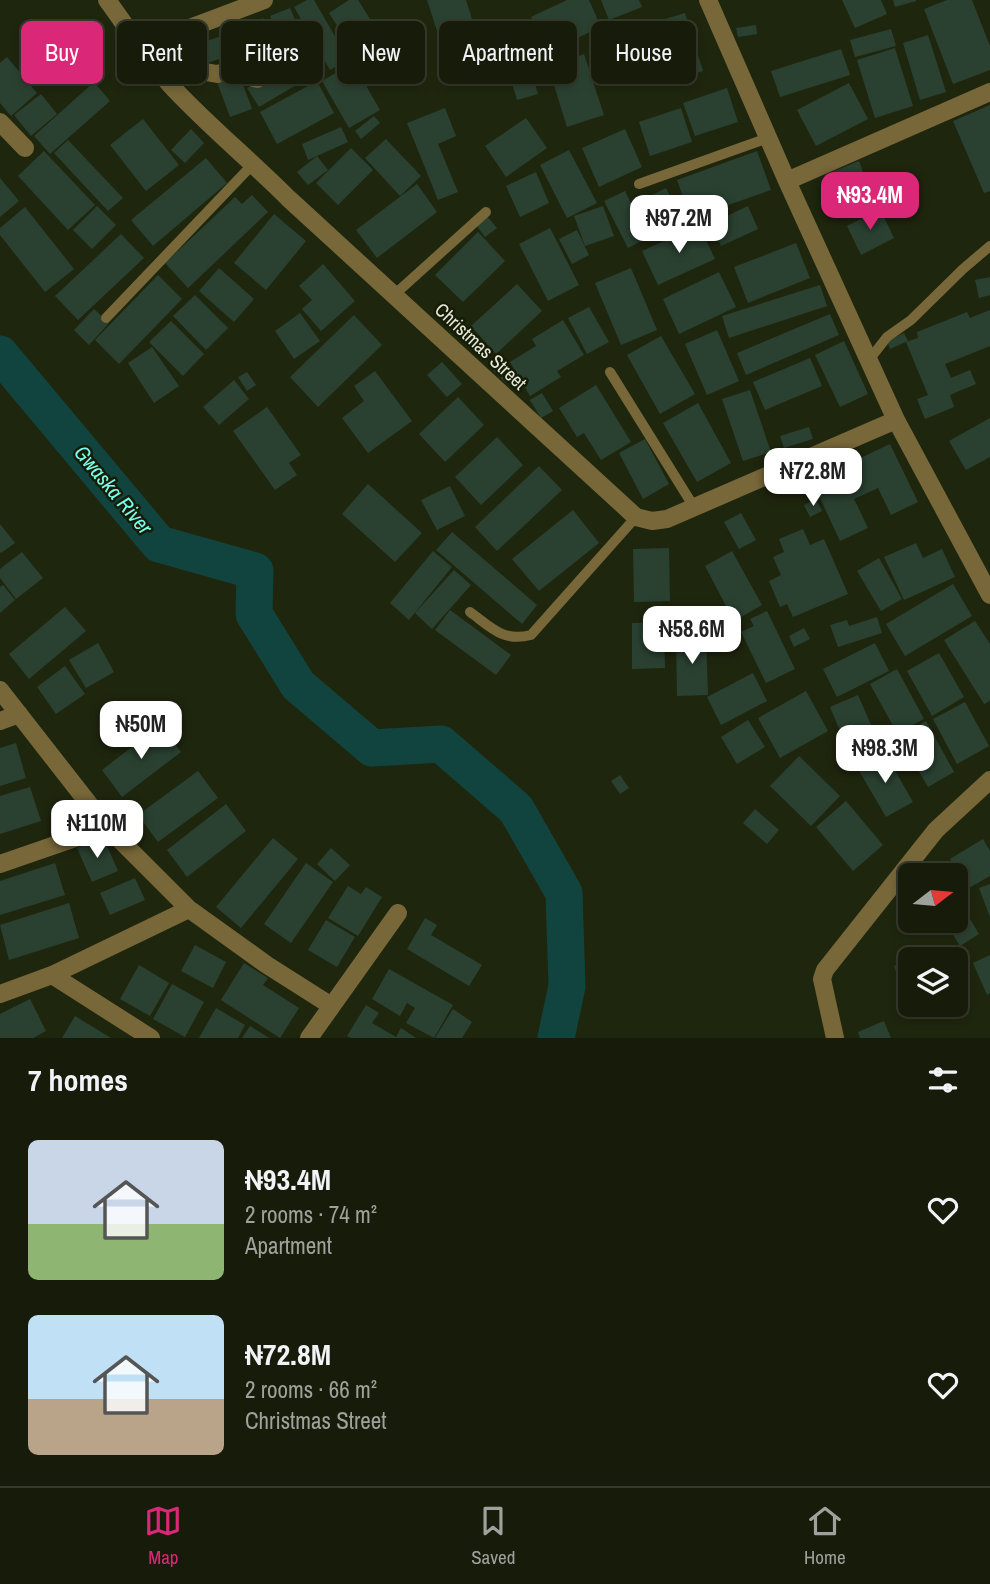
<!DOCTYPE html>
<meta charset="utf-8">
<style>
:root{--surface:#171c0a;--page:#242918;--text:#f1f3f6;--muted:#9ea19c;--line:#363a2b;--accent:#db2777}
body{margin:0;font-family:"Archivo Narrow",sans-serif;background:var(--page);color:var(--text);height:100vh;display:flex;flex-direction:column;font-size:26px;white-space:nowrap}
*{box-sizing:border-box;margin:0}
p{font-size:23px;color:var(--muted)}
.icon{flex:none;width:38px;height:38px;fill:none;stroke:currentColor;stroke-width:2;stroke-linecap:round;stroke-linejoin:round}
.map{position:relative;height:1038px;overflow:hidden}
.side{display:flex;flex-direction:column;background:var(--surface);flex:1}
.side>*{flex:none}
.hud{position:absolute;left:21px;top:21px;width:948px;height:63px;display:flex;gap:14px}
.needle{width:46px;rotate:74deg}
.buttons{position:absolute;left:898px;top:863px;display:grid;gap:14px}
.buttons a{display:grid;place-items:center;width:70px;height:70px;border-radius:10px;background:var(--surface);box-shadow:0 4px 10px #0003,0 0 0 2px var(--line);font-size:35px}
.price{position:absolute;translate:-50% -60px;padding:0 16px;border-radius:14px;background:#fff;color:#222;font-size:23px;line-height:46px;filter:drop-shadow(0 2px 4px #0008)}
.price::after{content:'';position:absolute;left:50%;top:42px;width:21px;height:16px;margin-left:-10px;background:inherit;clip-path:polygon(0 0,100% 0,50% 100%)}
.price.selected{background:var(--accent);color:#fff}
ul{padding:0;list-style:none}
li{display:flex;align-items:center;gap:21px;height:175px;padding:0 28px}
li span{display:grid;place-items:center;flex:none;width:196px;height:140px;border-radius:10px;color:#555}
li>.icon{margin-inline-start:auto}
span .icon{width:84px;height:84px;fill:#fffc;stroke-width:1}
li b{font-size:30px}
h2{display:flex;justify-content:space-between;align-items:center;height:84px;padding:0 28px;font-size:30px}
.pill{padding:0 24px;border-radius:10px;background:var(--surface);box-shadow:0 4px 10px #0003,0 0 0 2px var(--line);font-size:24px;line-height:63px}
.pill.selected{background:var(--accent);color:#fff}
.dock{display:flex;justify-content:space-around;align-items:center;height:98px;border-top:2px solid var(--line);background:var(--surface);font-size:19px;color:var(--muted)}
.dock a{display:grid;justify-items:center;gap:4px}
.dock .selected{color:var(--accent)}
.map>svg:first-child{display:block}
</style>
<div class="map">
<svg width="990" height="1038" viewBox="0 0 990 1038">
<rect width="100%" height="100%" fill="#1f260e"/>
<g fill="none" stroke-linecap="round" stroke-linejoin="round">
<path stroke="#12443f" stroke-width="37" d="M0 354 159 544 255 571 254 614 298 685 372 748 441 744 516 809 564 893 567 986 556 1038"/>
</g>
<path fill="#2a4131" d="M307 0H314L348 59 330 70 294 7Z
M349 0H358L385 43 359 60 329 13Z
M427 0H466L473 22 438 34Z
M567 0H589L601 27 547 52 531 17Z
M601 0H639L642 7 609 20Z
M842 0H881L887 14 855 28Z
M893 0H916V1L895 7Z
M947 0H972L990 46V70L953 84 924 9Z
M290 8 306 45 285 53 270 16Z
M685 13 703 71 680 78 662 20Z
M263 18 283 53 263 64 243 29Z
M89 23 96 38 87 43 79 28Z
M756 25 757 34 738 37 736 28Z
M891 29 896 46 855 57 850 40Z
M241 30 247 50 207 63 200 43Z
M928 35 946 92 920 100 903 43Z
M541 45 546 59 526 65 521 51Z
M895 48 913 106 875 118 857 60Z
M314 49 325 68 259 107 247 88Z
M841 49 850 75 780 97 771 71Z
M584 54 604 115 567 127 548 66Z
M7 57 37 93 11 116 0 103V63Z
M353 63 380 110 349 128 322 81Z
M530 66 538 94 517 100 509 72Z
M238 71 252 109 230 117 216 79Z
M317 81 334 113 277 144 260 112Z
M94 82 110 101 50 154 34 136Z
M849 83 868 119 816 146 797 110Z
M727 88 738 122 695 136 683 103Z
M41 94 57 114 31 136 14 115Z
M990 105V191L984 193 953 121Z
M445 108 456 136 438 144 458 192 438 200 407 123Z
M681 108 692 142 650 156 639 122Z
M374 116 380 123 361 139 355 131Z
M526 118 547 148 506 177 485 146Z
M143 119 179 165 146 191 110 145Z
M341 127 348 142 308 160 302 144Z
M191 129 204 143 185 163 171 150Z
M625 129 642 167 599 187 582 148Z
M386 139 421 176 400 196 365 158Z
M68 140 123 198 108 211 54 153Z
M351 148 373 170 338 205 316 183Z
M569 150 597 203 567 218 540 165Z
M44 151 95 205 68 230 18 176Z
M757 151 771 190 691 218 677 180Z
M317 156 328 170 308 185 297 172Z
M206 158 227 183 153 246 131 220Z
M859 161 870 191 837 204 825 175Z
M536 172 549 203 520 217 506 186Z
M0 178 19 201 0 217Z
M417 184 437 212 377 258 356 230Z
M666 188 682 220 628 248 604 201 625 191 632 205Z
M252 195 268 212 188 288 165 263 235 197 242 204Z
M97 206 116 225 92 249 73 230Z
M603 206 614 236 585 246 574 216Z
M748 206 758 229 721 246 710 224Z
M25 207 74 269 45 292 0 235V228Z
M880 209 894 238 861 255 847 226Z
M274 214 306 241 266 290 234 263Z
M487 216 497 228 485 237 476 225Z
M699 225 715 259 658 285 642 251Z
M550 228 579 285 548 301 519 244Z
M577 230 589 255 572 264 559 239Z
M478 232 505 261 463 302 435 275Z
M121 234 144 258 78 320 55 296Z
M796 243 810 278 748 303 734 267Z
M323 264 355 301 321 331 302 309 312 300 299 286Z
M219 268 254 299 234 322 199 291Z
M631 268 657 330 621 345 595 283Z
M719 272 736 307 679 334 663 299Z
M158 275 182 299 119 364 95 340Z
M990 277V295L979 298 975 280Z
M517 284 542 311 496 354 471 326Z
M820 285 827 306 729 338 722 316Z
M195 295 228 328 206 350 173 316Z
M589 307 609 342 587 354 568 318Z
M94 309 109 323 89 345 74 330Z
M990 310V346L945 364 951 378 970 370 976 384 950 395 954 407 925 419 917 399 928 395 906 342 918 338 917 332 967 312 970 318Z
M300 313 320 341 294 359 275 331Z
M830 314 839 335 746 375 737 353Z
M354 315 382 345 318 407 290 377Z
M563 320 584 355 557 371 561 377 530 396 510 362 536 346 532 339Z
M171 321 204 354 183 376 149 342Z
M717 330 739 381 707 395 685 344Z
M904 333 908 341 890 349 887 341Z
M661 336 695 394 660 414 627 355Z
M844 341 868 394 840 407 815 355Z
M152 347 179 386 154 403 128 363Z
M501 358 515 373 506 383 491 368Z
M810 358 822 386 765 410 753 382Z
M442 362 462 384 447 397 427 375Z
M375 371 412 421 368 453 342 418 364 401 354 386Z
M247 372 256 385 247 391 238 377Z
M234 380 249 399 219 425 203 407Z
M596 385 631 442 601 460 584 433 577 437 559 408Z
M750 390 771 452 743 461 722 399Z
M542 393 553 411 541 418 530 400Z
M458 397 484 425 445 462 419 434Z
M698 403 731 463 697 482 663 423Z
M267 407 301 455 289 463 297 475 275 490 233 431Z
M990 418V457L966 470 949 441Z
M809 427 813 439 784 448 780 436Z
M497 437 523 465 481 505 455 477Z
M645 439 669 484 643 499 619 453Z
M890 444 918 502 891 515 878 488 854 499 868 528 840 541 812 481Z
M539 466 562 490 497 551 475 527Z
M368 484 422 533 395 562 342 514Z
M450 486 465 516 437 530 421 500Z
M816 499 822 511 810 517 804 505Z
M573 510 599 543 539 591 512 559Z
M741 513 756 540 739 549 724 522Z
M0 524 15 543 1 553 0 552Z
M803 529 810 545 824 539 848 594 793 617 787 604 780 607 769 581 781 575 773 557 784 552 779 539Z
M452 532 537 605 522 624 436 550Z
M916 543 923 558 942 549 955 577 904 600 884 557Z
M669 548 670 601 634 602 633 549Z
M433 551 452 567 409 620 390 603Z
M732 551 762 605 734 621 705 566Z
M22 552 43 578 16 599 0 578V569Z
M879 558 902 599 881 611 857 571Z
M454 570 471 585 432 629 415 613Z
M953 584 972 616 905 656 886 624Z
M3 585 15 600 0 613V587Z
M65 607 86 631 29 679 9 654Z
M450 610 511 655 496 675 435 630Z
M767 611 795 669 766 683 741 632 754 626 750 619Z
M877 617 882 633 838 647 830 625 847 620 849 626Z
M975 621 990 644V701L984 704 944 640Z
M664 622 665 668 632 669V623Z
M804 628 810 639 794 647 789 636Z
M706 635 708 695 677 696 676 636Z
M98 643 114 672 86 688 69 660Z
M875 643 889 671 837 697 823 669Z
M939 653 964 697 932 716 907 671Z
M65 666 85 694 56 714 37 687Z
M897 669 924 719 897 733 870 684Z
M753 673 767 701 721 725 707 697Z
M806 691 828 731 780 758 758 718Z
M858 695 881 748 852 760 830 707Z
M965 702 989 746 957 764 933 719Z
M171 708 181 720 168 730 159 718Z
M748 720 765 747 737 764 721 737Z
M926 721 954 772 928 787 899 737Z
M160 725 181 752 122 797 102 770Z
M16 743 26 778 0 786V748Z
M885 753 913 802 886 817 858 769Z
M799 756 840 796 811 826 770 786Z
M198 771 218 798 158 842 138 815Z
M620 775 629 788 620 794 611 781Z
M30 787 41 821 0 834V796Z
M846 801 883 845 853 871 816 827Z
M226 804 246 831 187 877 167 850Z
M755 809 779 830 767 844 743 823Z
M103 837 118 871 92 882 77 848Z
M273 838 298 859 241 928 216 907Z
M983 839 990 851V876L967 889 950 859Z
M331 848 350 865 335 881 317 864Z
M55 863 65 895 0 915V881Z
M306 863 333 882 291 943 264 924Z
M135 878 145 900 110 915 100 893Z
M990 884V917L979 888Z
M348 886 361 894 366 887 382 897 358 936 328 918Z
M958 899 979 934 960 946 944 920H956V901Z
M69 903 79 938 9 960 0 925Z
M425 918 437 925 431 935 482 965 469 986 407 949Z
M326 920 355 937 337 967 308 950Z
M195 945 226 962 213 988 181 971Z
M990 955V993L987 995 973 963Z
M910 959V969L897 974 894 966Z
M244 963 268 978 263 985 299 1008 280 1038 221 1000Z
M139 965 169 983 150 1016 120 999Z
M389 969 453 1005 434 1038 406 1023 415 1008 407 1003 400 1016 372 999Z
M172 984 204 1002 185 1037 153 1019Z
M30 999 46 1031 33 1038H0V1014Z
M366 1005 379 1013 372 1023 396 1037 401 1028 416 1038H351L347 1036Z
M216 1008 245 1025 238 1038H199Z
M453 1009 472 1022 462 1038H435Z
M75 1016 111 1038H62Z
M884 1021 891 1038H860L858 1032Z
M250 1026 269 1038H242Z"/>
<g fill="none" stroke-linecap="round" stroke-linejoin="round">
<path stroke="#776739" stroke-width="10" d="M639 184 768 138
M394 295 486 212
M106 318 254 163
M869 360 887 337 911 320 963 269 990 246
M610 372 694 507
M470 612C492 628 503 642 531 635L636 517"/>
<path stroke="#776739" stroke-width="18" d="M107 0C129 30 150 63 175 90 211 128 251 161 288 198L636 517 652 521 667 519 896 420
M708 0 787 181 896 420 990 595
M157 41 200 71 217 74 238 69 245 75 257 79 302 53
M150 43 264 0
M0 122 25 148
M787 181 990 92
M0 690 107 827 189 909 267 965 330 1005
M0 721 19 714
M0 864 107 827
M52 975 151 1038
M0 994 52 975 189 909
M309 1038 398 913
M835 1038 822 979 825 970 936 830 990 780"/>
</g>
<g text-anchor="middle" stroke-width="5" stroke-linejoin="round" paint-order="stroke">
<g font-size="19" fill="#e5eadb" stroke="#161c06">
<text transform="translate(481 346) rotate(43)" y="7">Christmas Street</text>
</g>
<g font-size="21" font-style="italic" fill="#7afded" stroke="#161c06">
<text transform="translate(113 490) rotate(50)" y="7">Gwaska River</text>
</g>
</g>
</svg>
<div class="buttons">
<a><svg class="needle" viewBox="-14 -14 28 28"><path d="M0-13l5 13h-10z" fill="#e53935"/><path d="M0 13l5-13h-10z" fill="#9ea19c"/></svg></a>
<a><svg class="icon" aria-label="layers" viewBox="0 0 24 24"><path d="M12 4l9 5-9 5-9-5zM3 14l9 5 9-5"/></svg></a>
</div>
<b class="price selected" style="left:870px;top:232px">₦93.4M</b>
<b class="price" style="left:679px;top:255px">₦97.2M</b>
<b class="price" style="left:813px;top:508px">₦72.8M</b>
<b class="price" style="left:692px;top:666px">₦58.6M</b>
<b class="price" style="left:141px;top:761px">₦50M</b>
<b class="price" style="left:885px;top:785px">₦98.3M</b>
<b class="price" style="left:97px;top:860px">₦110M</b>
<div class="hud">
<a class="pill selected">Buy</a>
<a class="pill">Rent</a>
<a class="pill">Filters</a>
<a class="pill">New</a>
<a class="pill">Apartment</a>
<a class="pill">House</a>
</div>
</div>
<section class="side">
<h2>7 homes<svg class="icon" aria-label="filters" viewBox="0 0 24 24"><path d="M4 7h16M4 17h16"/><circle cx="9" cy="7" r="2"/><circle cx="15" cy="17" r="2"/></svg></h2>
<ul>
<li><span style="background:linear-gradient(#c9d6e8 60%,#8fb573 0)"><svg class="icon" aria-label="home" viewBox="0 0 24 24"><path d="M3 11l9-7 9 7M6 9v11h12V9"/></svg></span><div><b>₦93.4M</b><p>2 rooms · 74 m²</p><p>Apartment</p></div><svg class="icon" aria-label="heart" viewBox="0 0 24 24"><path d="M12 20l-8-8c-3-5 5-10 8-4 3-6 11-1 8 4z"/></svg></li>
<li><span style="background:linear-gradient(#bfe0f5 60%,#b9a48a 0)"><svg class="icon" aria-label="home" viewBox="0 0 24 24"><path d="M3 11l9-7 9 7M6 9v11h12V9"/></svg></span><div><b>₦72.8M</b><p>2 rooms · 66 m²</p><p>Christmas Street</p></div><svg class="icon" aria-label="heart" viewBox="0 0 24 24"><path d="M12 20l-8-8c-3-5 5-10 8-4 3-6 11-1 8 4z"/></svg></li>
</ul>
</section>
<nav class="dock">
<a class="selected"><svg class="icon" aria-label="map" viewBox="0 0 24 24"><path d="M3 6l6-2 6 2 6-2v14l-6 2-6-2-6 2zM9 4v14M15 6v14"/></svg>Map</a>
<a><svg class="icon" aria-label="saved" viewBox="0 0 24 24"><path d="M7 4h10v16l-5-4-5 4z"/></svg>Saved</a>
<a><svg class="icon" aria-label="home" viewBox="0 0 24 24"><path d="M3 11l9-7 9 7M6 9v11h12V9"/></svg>Home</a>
</nav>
